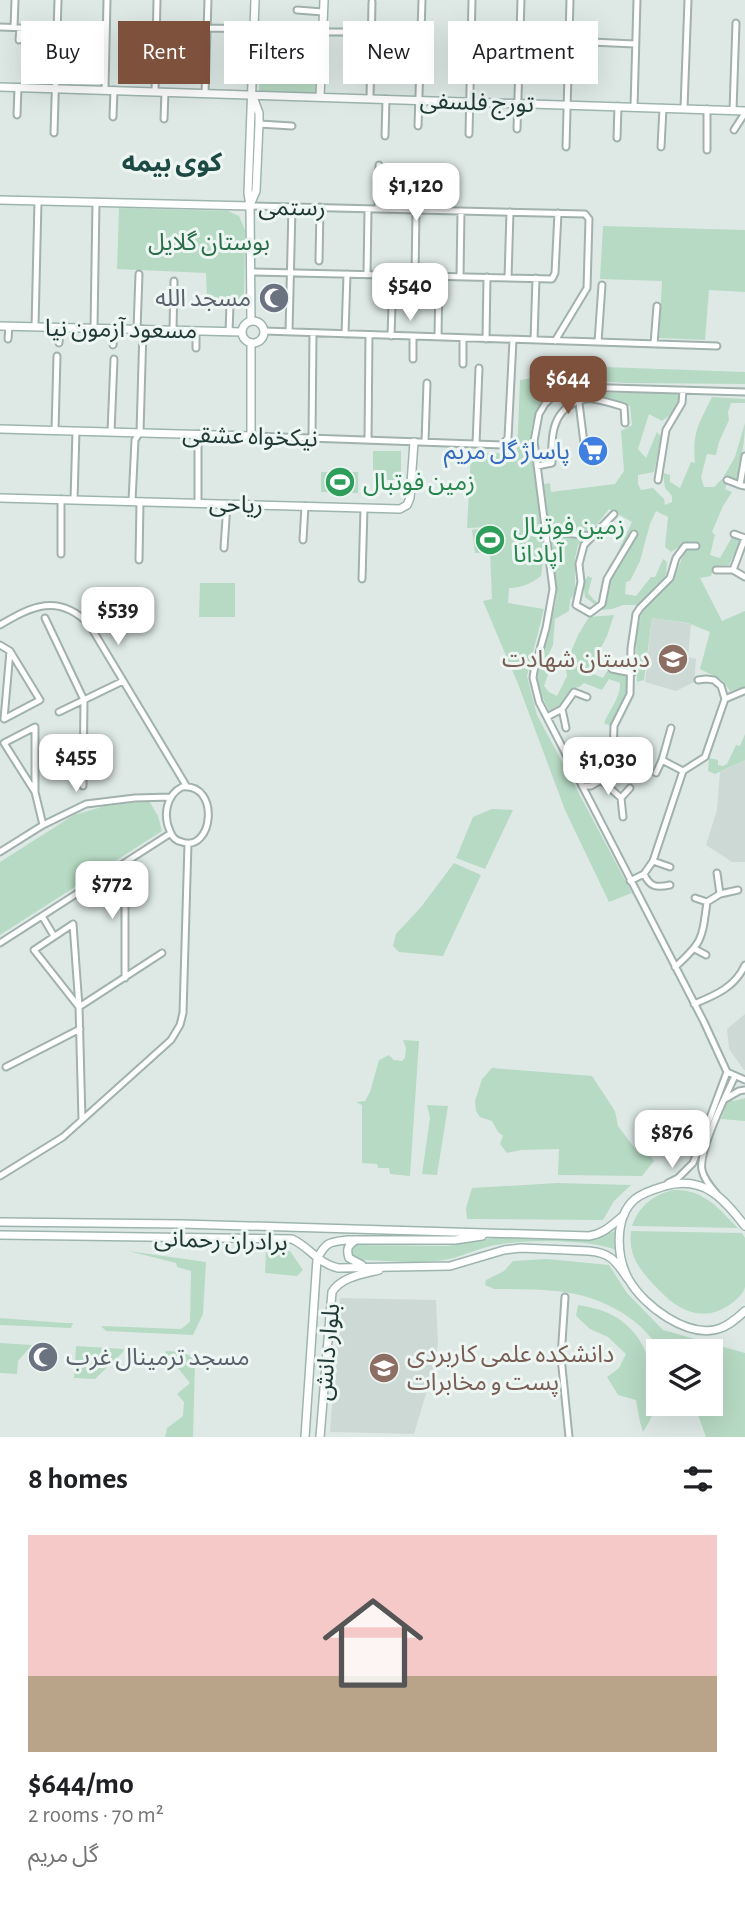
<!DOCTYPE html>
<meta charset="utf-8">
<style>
:root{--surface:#fff;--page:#f6f6f6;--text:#202124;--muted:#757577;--line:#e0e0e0;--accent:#7d513b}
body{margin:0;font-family:"Alegreya Sans","Noto Sans Arabic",sans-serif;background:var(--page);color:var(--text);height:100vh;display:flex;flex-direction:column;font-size:26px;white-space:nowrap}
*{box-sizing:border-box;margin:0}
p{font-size:23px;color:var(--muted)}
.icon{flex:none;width:38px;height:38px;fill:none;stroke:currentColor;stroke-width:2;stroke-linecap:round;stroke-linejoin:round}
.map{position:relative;height:1437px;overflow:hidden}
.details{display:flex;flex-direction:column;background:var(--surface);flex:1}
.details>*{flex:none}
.banner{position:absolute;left:21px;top:21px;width:704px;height:63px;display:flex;gap:14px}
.tools{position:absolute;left:646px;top:1339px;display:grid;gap:14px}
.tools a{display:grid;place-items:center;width:77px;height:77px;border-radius:0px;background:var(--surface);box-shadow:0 7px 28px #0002;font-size:35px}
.price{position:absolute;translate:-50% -60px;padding:0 16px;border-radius:14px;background:#fff;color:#222;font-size:23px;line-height:46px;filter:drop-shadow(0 2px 4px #0008)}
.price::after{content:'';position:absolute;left:50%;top:42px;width:21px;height:16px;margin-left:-10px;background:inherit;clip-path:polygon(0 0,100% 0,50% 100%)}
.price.on{background:var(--accent);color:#fff}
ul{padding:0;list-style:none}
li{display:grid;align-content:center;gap:14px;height:371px;padding:0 28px}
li+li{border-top:2px solid var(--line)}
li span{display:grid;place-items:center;height:217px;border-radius:0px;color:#555}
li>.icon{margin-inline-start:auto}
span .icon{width:126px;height:126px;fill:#fffc;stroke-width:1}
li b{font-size:30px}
h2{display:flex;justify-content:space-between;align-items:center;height:84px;padding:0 28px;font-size:30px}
.tag{padding:0 24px;border-radius:0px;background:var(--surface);box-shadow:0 7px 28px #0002;font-size:24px;line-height:63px}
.tag.on{background:var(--accent);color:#fff}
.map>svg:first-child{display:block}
</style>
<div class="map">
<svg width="745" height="1437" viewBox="0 0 745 1437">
<rect width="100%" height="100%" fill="#dee9e6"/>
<path fill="#cdd9d5" d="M652 618 691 624 688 657 696 659 694 682 676 691 645 682Z
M745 760V862H732L706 845 717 810 720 772Z
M745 1014V1070H744L729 1049 727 1029Z
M340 1298 436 1300 438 1341 436 1360 414 1434 330 1432Z"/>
<path fill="#b7dac4" d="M260 63 319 65 318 96 259 92Z
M119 208 228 211 239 216 245 230 244 300 207 298 206 273 117 269Z
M603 226 745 230V292L709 290 705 340 659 338 662 281 600 279Z
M604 367 745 372V384C705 384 666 383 626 383 605 382 583 379 562 385 541 392 529 423 531 443 533 488 549 532 541 576 530 584 522 588 509 588L508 603 544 609 527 676 537 715 632 893 609 902 565 810 518 684 483 601 492 599 490 552 475 553 472 530 490 527 467 528 471 453H517L520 380Z
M591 393H679C679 406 673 414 662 421L649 414 638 449 646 458 657 432 661 437 654 472 638 475V484L641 490 653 488 664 499 665 505 672 502V496L665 488 663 473 670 475V482L680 488 691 462 695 463C692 433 699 423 712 397L745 399V403H731L728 412 729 420 719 442 716 455 707 454 701 477 704 487H714L722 479 727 483 725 489 732 492 723 506 712 532 715 535 710 555 720 558 732 537 741 540 729 565 714 566 711 576 700 578 722 621 745 611V688L744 687 730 691 722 680 700 669 710 632 688 623 652 618 644 680 637 682 636 640 641 614 675 575 685 551 699 547C690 539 680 546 671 552L665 547 668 517 656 511 650 524 640 561 630 581 626 582 625 594 636 596 651 577H655L663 559 667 562 666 575 639 605H623L612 609 602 610 585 597 583 583 588 576 592 578 588 593 595 601 600 603 607 575 632 522 609 509 598 523 587 534 578 545 575 558V593L570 600 569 611 555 619 553 645 548 656 550 669 544 686 549 692 557 696 567 676 565 666 578 635 589 617 614 615 607 636 590 669 591 673 603 678 608 670 628 676 627 692 611 726 604 723C609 710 621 697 620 683L609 679 602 690 584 683 579 687 571 689 561 704 549 711C545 702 538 690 538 680 538 650 554 622 557 593L544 484 550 483 551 492 615 484 624 471 621 431 632 425 630 406 589 396Z
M745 423C745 442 741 460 737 479L724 476 735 457Z
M373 451H401V480H373Z
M321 472H358V493L321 492Z
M200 583H235V617H199Z
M745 734V760L715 774 708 771 709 758 718 760V765L723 766 727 764 736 745 740 746Z
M149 801 158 816 162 831 0 935V862L74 815 105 806Z
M492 809 513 810 485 869 456 858 473 817Z
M454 863 481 875 443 956 399 952 393 946 396 934 421 907Z
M403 1040 419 1041 410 1176 390 1174 389 1168H378L377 1164 362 1163V1105L356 1102 365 1101 370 1092 379 1060 389 1055 394 1060 402 1061 405 1058 406 1048Z
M492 1068 592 1076 615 1111 618 1126 639 1154 648 1153 654 1161 642 1176 558 1175 559 1149 521 1150 507 1153 500 1144 503 1136 498 1132 492 1121 480 1117 476 1111 475 1101 482 1079Z
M745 1098V1121L721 1119 728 1099 734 1101Z
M427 1105 448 1106 437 1175 422 1174 430 1118Z
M557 1183 631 1185 614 1201 603 1220 467 1219 466 1208 472 1188Z
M674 1190C704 1189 719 1209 738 1228L632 1226C639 1206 654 1194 674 1190Z
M615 1231 614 1242 615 1250C592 1239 512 1239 487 1247 468 1252 455 1260 435 1261 410 1264 384 1260 359 1260L354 1258 350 1253 354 1245 448 1246 467 1242 500 1237 595 1239Z
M631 1231 742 1233 745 1238C745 1252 745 1273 745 1287 744 1293 737 1299 732 1303 703 1325 677 1310 656 1287 640 1270 628 1256 631 1231Z
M128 1251 206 1262 203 1314 193 1335 106 1331 101 1326 181 1329 190 1322 191 1271 177 1267 176 1263Z
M290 1251 303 1270 297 1276 265 1273 266 1252Z
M547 1259 609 1265 627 1293 663 1330 745 1353V1437H706L694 1404H710V1351H660C640 1315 595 1294 555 1291 535 1289 514 1289 494 1289L485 1285 486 1280 504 1271 513 1261Z
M578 1305C592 1307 607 1311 619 1319 643 1336 653 1362 654 1390 654 1397 655 1406 653 1412 651 1419 647 1426 643 1432L640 1422 636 1400 618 1395 607 1377 619 1368 626 1354 608 1337 590 1329 576 1316Z
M0 1318 65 1323H73L71 1328 0 1325Z
M0 1343 32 1345 18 1361 17 1374 0 1373Z
M76 1346 124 1349 123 1352 95 1379 74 1378Z
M167 1351C179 1352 189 1351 195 1363L193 1437H165L167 1428 183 1416 184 1402 177 1394 190 1383 165 1352Z"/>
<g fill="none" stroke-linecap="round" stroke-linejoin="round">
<g stroke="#a1b1ad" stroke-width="9">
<path id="street" d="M297 10 323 12
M0 27 57 29 106 33
M14 27 15 0
M207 28 254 29
M323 32H371
M19 40 20 28
M569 41 635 44
M105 90 107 0
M155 91 157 0
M205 93 208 0
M370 98 372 2
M634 107 637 0
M684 108 688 0
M733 110 736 23
M17 115 18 87
M113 117 114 90
M164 119 165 92
M259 124 292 126
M418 126 422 0
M517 129 521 0
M734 130 745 113
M54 133 58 0
M469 134 472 0
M385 136 386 99
M617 138 618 106
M566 147 570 0
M661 147 663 108
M707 150V109
M250 206 585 214 589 219 587 288 555 341
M378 209 379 165
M319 261 320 207
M251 272 552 279 555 273 558 213
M367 275 368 209
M415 276 416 210
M460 277 461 211
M508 278 510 212
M35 327 38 201
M94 328 96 202
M137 329 139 274
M173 330 174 281
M264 331 717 346
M229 332 230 304
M289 332 292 207
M345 334 347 274
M391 336 393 275
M438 337 439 276
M8 339 9 326
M486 339 487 277
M534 340 536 278
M598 342 602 285
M59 343 60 327
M654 344 657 306
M113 345 114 329
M196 348V331
M413 359V336
M463 364V338
M577 387 584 443
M745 392 577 387 562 391 553 396 545 404 539 414 534 441 553 589 546 628 534 671 533 678 539 702 704 1022 727 1072 745 1080
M55 430 57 356
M111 432 114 359
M251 436 502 445 508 438 513 340
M312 438 313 333
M368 440 369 335
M425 442 427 383
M476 444 479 368
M745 456 740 485 745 486
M537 466 552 463C551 439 551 413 576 402 582 400 587 398 592 399 603 400 614 404 624 407L625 423
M658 480 666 430 682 403 683 390
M727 480 740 485
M74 500 76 431
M132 501 135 440 140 432 143 329
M198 503V434
M614 514 584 545 579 564 581 582 576 605 590 613 602 604 607 579 634 534
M546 531 592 536
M734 534 745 538
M303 540 305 506
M224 548 227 504
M61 554V499
M139 560 140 502
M716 570H733L745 577
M733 570 745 538
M362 579 364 508
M45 618 84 700 83 786
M0 625C32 606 58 593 89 624L187 787
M0 645 10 651 40 700 4 719 10 651
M612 669 632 673
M725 699 744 691
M562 709 566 728
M59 712 123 681
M547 717 562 709 574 692 587 697
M662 760 683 771
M656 773 662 760 671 728
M582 786H591L601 780
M182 787C221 783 213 853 182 842 176 841 172 837 170 831 163 816 166 795 182 787Z
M35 792 4 743 35 727V792L43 825
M621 798 601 780 613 754 614 726 630 694 631 648 636 614 640 608 670 578 676 558 685 546H696
M623 817 621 798 630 788
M0 852 43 825 86 804 135 798 171 797
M653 861 670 867
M125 863V978
M717 873 720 894 738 890
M644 874C650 887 656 888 670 885
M630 881 644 874 653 861 683 771 705 757 725 699 721 686 714 680 706 679 698 680
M695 898 707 902
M42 916 54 936
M73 924 79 1007 34 950Z
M0 943 171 833
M695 949 706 955
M675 967C703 942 702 939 707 902L720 894
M694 1004C716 995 735 987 745 965
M6 1067 80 1029
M725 1099 739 1091 745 1090
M82 1120 79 1007 162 953
M0 1176 63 1137 171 1040 180 1025 183 1013 188 843
M668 1183 678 1178 693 1163 727 1072
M716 1193C710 1186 704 1179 702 1170 698 1151 726 1095 735 1076
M565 1297 561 1357 569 1437"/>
</g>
<g stroke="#9eb5af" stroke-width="10">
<path id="secondary" d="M0 87 745 111
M320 97 324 0
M0 200 250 206
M250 205 256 191 259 124V113L253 97
M251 321 250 206 248 193 255 0
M242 332a11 11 0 1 1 22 0a11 11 0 1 1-22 0Z
M0 326 242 332
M0 429 251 436V343
M0 498 400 509 407 505 410 498 414 442
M0 1222 182 1224 589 1236C604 1234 613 1224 624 1215
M745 1226C724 1199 704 1175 665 1186 655 1189 644 1192 635 1199 614 1217 616 1257 629 1280 644 1306 687 1338 718 1329 729 1326 737 1318 745 1311
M0 1235 292 1239C311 1248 317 1263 338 1268L450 1266 504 1250 521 1248 589 1251C612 1253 616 1262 628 1279
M356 1240C348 1245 346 1249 349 1258L362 1265
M305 1437 317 1259C326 1242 329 1242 347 1240H455L482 1236
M320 1437 332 1292C341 1277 363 1274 379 1270"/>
</g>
<use href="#street" stroke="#fff" stroke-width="5"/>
<use href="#secondary" stroke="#fff" stroke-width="7"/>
</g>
<defs>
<g id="mosque-disc" transform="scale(1.575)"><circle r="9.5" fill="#6b7280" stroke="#eef6f3"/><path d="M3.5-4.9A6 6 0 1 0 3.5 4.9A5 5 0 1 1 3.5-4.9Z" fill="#fff"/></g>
<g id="supermarket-disc" transform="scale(1.575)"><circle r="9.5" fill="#3f7fe0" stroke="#eef6f3"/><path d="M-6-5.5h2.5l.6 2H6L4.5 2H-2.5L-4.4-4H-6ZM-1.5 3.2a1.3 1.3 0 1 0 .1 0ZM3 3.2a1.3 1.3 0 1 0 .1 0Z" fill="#fff"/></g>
<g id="stadium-disc" transform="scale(1.575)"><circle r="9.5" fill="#2e9e5b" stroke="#eef6f3"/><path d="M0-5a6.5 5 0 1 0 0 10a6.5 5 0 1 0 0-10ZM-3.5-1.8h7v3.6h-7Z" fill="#fff"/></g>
<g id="school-disc" transform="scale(1.575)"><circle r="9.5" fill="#8d6e63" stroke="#eef6f3"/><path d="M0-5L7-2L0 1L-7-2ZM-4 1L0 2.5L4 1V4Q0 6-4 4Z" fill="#fff"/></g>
<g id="university-disc" transform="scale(1.575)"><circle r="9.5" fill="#8d6e63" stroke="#eef6f3"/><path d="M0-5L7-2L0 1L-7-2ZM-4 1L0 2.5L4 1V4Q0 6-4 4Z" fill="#fff"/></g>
</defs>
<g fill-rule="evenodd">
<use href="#mosque-disc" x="274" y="298"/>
<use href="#supermarket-disc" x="593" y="451"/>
<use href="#stadium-disc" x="340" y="482"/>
<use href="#stadium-disc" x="490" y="540"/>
<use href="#school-disc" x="673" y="659"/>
<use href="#mosque-disc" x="43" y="1357"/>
<use href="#university-disc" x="384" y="1368"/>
</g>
<g text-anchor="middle" stroke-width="6" stroke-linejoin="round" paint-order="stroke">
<g font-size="24" fill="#203935" stroke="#eef6f3">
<text transform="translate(477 102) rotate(2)" y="8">تورج فلسفی</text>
<text transform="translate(292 207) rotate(1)" y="8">رستمی</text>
<text transform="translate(121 329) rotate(1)" y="8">مسعود آزمون نیا</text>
<text transform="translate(250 436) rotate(2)" y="8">نیکخواه عشقی</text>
<text transform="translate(236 504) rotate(2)" y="8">ریاحی</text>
<text transform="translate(221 1240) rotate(2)" y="8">برادران رحمانی</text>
<text transform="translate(327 1352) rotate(-85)" y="8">بلوار دانش</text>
</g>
<g font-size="24" fill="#2c6e4c" stroke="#eef6f3">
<text x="209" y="250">بوستان گلایل</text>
</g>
<g font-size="24" fill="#5b616d" stroke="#eef6f3" text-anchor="end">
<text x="251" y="306">مسجد الله</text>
<text x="66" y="1365" text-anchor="start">مسجد ترمینال غرب</text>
</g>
<g font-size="24" fill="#366cbe" stroke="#eef6f3" text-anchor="end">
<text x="570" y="459">پاساژ گل مریم</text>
</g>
<g font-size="24" fill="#27864d" stroke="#eef6f3" text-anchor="start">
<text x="363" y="490">زمین فوتبال</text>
<text x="513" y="534">زمین فوتبال<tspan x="513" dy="28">آپادانا</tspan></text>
</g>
<g font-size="24" fill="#785e54" stroke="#eef6f3" text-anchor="end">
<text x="650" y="667">دبستان شهادت</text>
<text x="407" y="1362" text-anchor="start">دانشکده علمی کاربردی<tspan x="407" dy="28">پست و مخابرات</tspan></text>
</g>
<g font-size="26" font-weight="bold" fill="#1d4a43" stroke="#eef6f3">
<text x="172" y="171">کوی بیمه</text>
</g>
</g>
</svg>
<div class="tools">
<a><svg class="icon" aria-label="layers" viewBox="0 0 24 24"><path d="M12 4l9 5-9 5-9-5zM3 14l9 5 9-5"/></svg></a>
</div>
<b class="price" style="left:416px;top:223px">$1,120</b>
<b class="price" style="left:410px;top:323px">$540</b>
<b class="price on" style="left:568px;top:416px">$644</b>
<b class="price" style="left:118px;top:647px">$539</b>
<b class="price" style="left:76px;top:794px">$455</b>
<b class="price" style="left:608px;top:797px">$1,030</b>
<b class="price" style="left:112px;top:921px">$772</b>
<b class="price" style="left:672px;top:1170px">$876</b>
<div class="banner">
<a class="tag">Buy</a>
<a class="tag on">Rent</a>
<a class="tag">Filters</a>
<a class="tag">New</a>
<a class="tag">Apartment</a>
</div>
</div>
<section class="details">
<h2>8 homes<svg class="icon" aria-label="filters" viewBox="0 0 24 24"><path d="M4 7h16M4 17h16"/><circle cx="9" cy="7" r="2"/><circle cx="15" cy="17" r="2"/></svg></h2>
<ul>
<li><span style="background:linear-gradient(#f6c9c9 65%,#b9a48a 0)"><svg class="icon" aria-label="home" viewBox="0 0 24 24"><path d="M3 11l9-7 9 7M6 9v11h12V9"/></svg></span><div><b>$644/mo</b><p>2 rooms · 70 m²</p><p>گل مریم</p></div></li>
</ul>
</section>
